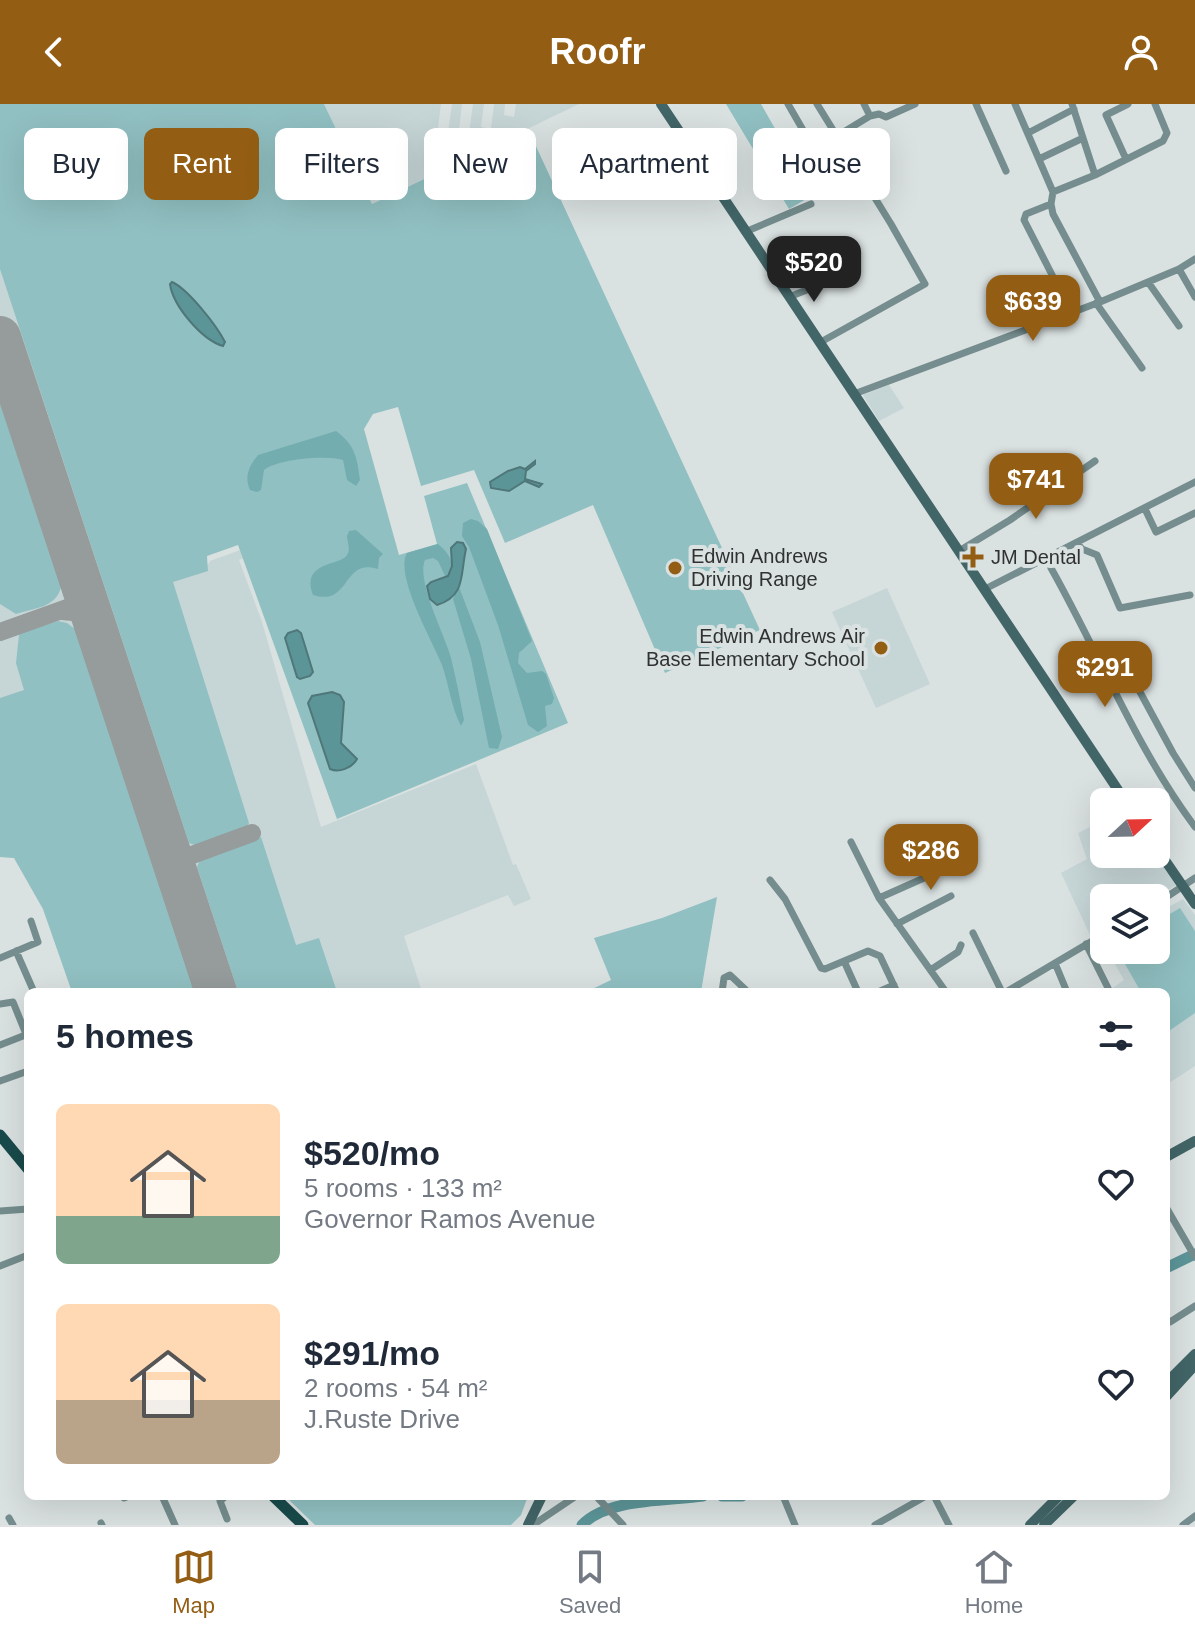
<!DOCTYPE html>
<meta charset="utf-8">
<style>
:root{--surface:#fff;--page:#f2f2f3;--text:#1f2937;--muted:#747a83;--line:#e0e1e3;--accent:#935e14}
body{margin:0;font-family:Helvetica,sans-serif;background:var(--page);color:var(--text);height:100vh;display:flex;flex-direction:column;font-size:30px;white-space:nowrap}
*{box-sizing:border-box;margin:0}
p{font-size:26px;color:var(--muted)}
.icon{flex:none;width:44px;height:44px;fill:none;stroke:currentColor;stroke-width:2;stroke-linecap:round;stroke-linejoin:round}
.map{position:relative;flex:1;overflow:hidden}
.panel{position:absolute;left:24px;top:884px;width:1146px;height:512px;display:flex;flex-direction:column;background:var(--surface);border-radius:12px;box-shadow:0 8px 32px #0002}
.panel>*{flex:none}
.banner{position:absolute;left:24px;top:24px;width:1148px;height:72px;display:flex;gap:16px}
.needle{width:52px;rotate:68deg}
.fabs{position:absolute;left:1090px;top:684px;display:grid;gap:16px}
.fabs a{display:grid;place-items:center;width:80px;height:80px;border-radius:12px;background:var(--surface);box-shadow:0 8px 32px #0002;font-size:40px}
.price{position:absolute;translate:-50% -68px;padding:0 18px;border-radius:16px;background:var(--accent);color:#fff;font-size:26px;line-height:52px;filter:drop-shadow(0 2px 4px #0008)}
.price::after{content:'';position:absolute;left:50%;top:48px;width:24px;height:18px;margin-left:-12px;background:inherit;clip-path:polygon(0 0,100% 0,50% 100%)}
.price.current{background:#222;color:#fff}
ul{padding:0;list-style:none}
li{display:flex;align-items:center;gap:24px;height:200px;padding:0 32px}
li span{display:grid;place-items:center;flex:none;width:224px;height:160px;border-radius:12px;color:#555}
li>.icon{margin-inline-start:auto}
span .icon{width:96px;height:96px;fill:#fffc;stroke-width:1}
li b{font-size:34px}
h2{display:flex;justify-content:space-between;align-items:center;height:96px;padding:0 32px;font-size:34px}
.tag{padding:0 28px;border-radius:12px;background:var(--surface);box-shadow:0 8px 32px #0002;font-size:28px;line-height:72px}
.tag.current{background:var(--accent);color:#fff}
header{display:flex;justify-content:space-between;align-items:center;height:104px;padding:0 32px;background:var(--accent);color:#fff;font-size:36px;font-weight:700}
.tab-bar{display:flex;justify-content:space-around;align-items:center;height:112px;border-top:2px solid var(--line);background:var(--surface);font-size:22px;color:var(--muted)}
.tab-bar a{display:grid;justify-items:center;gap:4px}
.tab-bar .current{color:var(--accent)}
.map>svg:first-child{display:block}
</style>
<header><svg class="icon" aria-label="back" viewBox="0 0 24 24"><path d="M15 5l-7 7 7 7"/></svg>Roofr<svg class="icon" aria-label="person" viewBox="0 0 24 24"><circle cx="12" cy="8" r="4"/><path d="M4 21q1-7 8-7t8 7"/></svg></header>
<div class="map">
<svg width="1195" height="1421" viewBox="0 0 1195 1421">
<rect width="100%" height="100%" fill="#dae1e1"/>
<path fill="#c6d5d6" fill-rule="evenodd" d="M0 0H17L207 462 210 457 254 441 257 448 239 456 262 518 321 723 476 660 513 761 516 760 531 795 514 802 508 791 404 832 422 888H72L43 805 14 754 0 753Z
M324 0H441L435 48 445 50 452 0H462L458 35 468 37 473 0H484L481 23 491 25 494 0H505L504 11 514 13 516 0H579L372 100ZM396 28 408 31 400 81 387 78Z
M889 281 904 304 879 317 863 291Z
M887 484 930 580 876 604 832 508Z
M1104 716V750H1156L1176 781 1155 794H1104V825L1091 833 1061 769 1087 755 1078 729Z
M1183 795 1195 811V962L1166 981V888H1107L1124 876 1107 846H1156V810Z"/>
<path fill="#91c0c2" d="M0 0H324L372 100 528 25 760 526 665 569 593 401 505 439 474 366 421 382 398 303 373 310 364 325 399 451 437 440 424 392 467 379 568 619 337 715 238 441 207 452 208 467 173 478 249 719 244 727 200 743 189 739 0 165Z
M726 0H761L813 91 789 105Z
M0 299 61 483C56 504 34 504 16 510L0 500Z
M58 517 67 519 75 525 195 888H72L43 805 14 754 0 753V594L24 586 16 559 19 531 22 528Z
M261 733 296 841 319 834 337 888H238L197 763 201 753Z
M717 793 701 888H586L611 876 594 834 662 814Z
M1180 804 1195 827V909L1166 929V888H1141L1117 846H1156V818Z
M285 1392H528L521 1411 511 1421H315Z"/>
<path fill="#73adaf" d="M336 327C355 341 357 353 360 376L356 382 347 376 343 356C325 351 279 355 264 366L261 386 257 388 250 386C244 373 249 362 258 351Z
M471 415 478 417 487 425 532 537 519 549 518 559 527 569 542 567 546 570 554 594 552 600 545 602 547 622 538 628 528 621 498 521 469 443 462 432 463 419Z
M356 426 383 450 379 454 378 465C342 453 351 503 313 491 300 457 341 462 347 451 351 445 347 438 347 432L349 427Z
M438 440C450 450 456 460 446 474L438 457 433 454 425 456C416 477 445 531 451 554 456 574 460 595 464 616L461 622C451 603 449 581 442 561 433 538 394 471 407 449Z
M459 483 480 538 502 633 498 645 489 644 471 555 453 495Z"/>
<path fill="#5c9598" stroke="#4f7779" stroke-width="2" d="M172 178C188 185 217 222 225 238L223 242C202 236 173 202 170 180Z
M535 357V360L526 367 525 375 542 380 539 383 525 377 509 387 491 384 490 378 508 367 520 363 525 365Z
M457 438 463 439 466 445C460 471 466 492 437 501L430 495 427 482 431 478 448 472 452 462 451 444Z
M297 526 301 529 313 568 310 572 300 575 297 573 285 534 288 529Z
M332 588 340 591 344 598 341 639 357 655C352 664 339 669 330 665L308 599 312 592Z"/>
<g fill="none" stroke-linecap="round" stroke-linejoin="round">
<path stroke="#5c9598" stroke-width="11" d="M1166 1164 1195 1150
M722 1392H742
M582 1421C607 1394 668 1397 703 1392"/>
<path stroke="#969b9b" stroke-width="18" d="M0 262 12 270
M62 507 84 509 95 522
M0 528 70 503 77 495 81 480
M173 758 252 729"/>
<path stroke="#969b9b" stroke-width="42" d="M0 233 216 888"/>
<path stroke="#758d8e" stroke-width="7" d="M788 0 818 52 842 41
M817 0 891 120 925 180 819 239
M976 0 1006 67
M1015 0 1053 88 1051 100 1053 110 1100 198
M1072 0 1095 71
M870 12 879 10 886 13 915 0
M1028 29 1074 5
M837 32 870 12 864 0
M1039 55 1083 34
M1126 55 1106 11 1128 0
M1053 88 1095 71 1163 37 1167 29 1155 0
M1051 100 1026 110 1024 116 1071 208
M745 128 811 100
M1179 165 1195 193
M1148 178 1179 222
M789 193 827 178
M1096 199 1142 264
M854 290 1100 198 1179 165 1195 155
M1145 405 1156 428 1195 409
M1077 439 1082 445 1097 451 1120 504 1190 491
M959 447 1010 416 1095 357
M1051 464C1100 551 1135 642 1195 723
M985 485 1195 378
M1121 553 1173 649 1195 684
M851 738 879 794 946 888
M770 776 785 795 821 864 825 865 868 847 880 852 897 888
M879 794 969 754
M1156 800 1195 774
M897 820 951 792
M973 829 1002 888
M1086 840 1108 884
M16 847 34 888
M0 854 38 838 31 817
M844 857 858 888
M1055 859 1067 888
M932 865 958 848 961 841
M722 888 724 874 730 871 748 888
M878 888 894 881
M1006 888 1104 830
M0 900 13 898 26 930
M0 941 28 930
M0 977 28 967
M1166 1103 1195 1153
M0 1107 28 1105
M0 1162 28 1151
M1166 1216 1170 1218 1195 1202
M162 1392 175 1421
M226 1392 220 1397 227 1415
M596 1392 623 1421
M783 1392 795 1421
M934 1392 949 1421
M124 1394 129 1392
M9 1414 13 1421
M101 1419 102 1421
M533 1421 576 1392
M875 1421 926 1392
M1183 1421 1195 1412"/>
<path stroke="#426567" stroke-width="10" d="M661 0 1126 698
M1156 743 1195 800
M1166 1053 1195 1037
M1166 1279 1195 1250
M1166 1293 1195 1261
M528 1421 542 1392
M1030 1421 1059 1392
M1044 1421 1074 1392"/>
<path stroke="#194a4b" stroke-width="11" d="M0 1031 28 1065
M273 1392 303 1421"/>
</g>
<g fill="#935e14" stroke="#dae1e1" stroke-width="3">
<path d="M969 441h8v8h8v8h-8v8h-8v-8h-8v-8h8z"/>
<circle cx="675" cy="464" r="8"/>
<circle cx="881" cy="544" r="8"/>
</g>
<g text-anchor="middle" stroke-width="8" stroke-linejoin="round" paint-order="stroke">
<g font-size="20" fill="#303232" stroke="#dae1e1" text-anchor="start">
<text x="691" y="459">Edwin Andrews<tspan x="691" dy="23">Driving Range</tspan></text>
<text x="991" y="460">JM Dental</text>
<text x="865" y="539" text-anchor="end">Edwin Andrews Air<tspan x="865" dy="23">Base Elementary School</tspan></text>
</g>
</g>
</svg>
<div class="fabs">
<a><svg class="needle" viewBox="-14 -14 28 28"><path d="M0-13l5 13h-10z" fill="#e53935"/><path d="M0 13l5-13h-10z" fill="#747a83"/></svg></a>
<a><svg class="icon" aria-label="layers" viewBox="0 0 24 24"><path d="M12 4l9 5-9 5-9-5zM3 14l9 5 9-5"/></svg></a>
</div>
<b class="price current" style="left:814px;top:200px">$520</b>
<b class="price" style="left:1033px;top:239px">$639</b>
<b class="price" style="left:1036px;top:417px">$741</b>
<b class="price" style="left:1105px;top:605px">$291</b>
<b class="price" style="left:931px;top:788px">$286</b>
<div class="banner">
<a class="tag">Buy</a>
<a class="tag current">Rent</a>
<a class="tag">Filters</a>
<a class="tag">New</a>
<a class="tag">Apartment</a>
<a class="tag">House</a>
</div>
<section class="panel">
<h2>5 homes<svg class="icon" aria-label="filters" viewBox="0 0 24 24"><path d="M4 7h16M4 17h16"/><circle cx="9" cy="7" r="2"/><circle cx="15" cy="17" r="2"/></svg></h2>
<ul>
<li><span style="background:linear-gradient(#ffd9b3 70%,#7fa58c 0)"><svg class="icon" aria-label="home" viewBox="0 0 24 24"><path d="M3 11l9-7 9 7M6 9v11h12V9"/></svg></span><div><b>$520/mo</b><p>5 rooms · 133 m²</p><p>Governor Ramos Avenue</p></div><svg class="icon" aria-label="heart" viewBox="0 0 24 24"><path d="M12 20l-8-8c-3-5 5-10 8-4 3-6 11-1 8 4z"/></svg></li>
<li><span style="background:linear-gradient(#ffd9b3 60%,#b9a48a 0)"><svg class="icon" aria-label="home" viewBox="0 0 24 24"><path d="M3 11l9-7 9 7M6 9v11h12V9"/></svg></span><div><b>$291/mo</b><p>2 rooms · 54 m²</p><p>J.Ruste Drive</p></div><svg class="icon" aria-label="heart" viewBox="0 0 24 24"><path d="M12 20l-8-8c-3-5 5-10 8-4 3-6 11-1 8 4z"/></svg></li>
</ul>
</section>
</div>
<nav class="tab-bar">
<a class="current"><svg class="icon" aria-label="map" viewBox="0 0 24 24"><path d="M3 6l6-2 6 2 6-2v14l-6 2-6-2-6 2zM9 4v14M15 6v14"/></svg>Map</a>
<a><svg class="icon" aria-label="saved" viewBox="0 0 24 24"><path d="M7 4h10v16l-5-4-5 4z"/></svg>Saved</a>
<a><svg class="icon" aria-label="home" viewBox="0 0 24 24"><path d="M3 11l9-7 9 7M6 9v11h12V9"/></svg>Home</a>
</nav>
